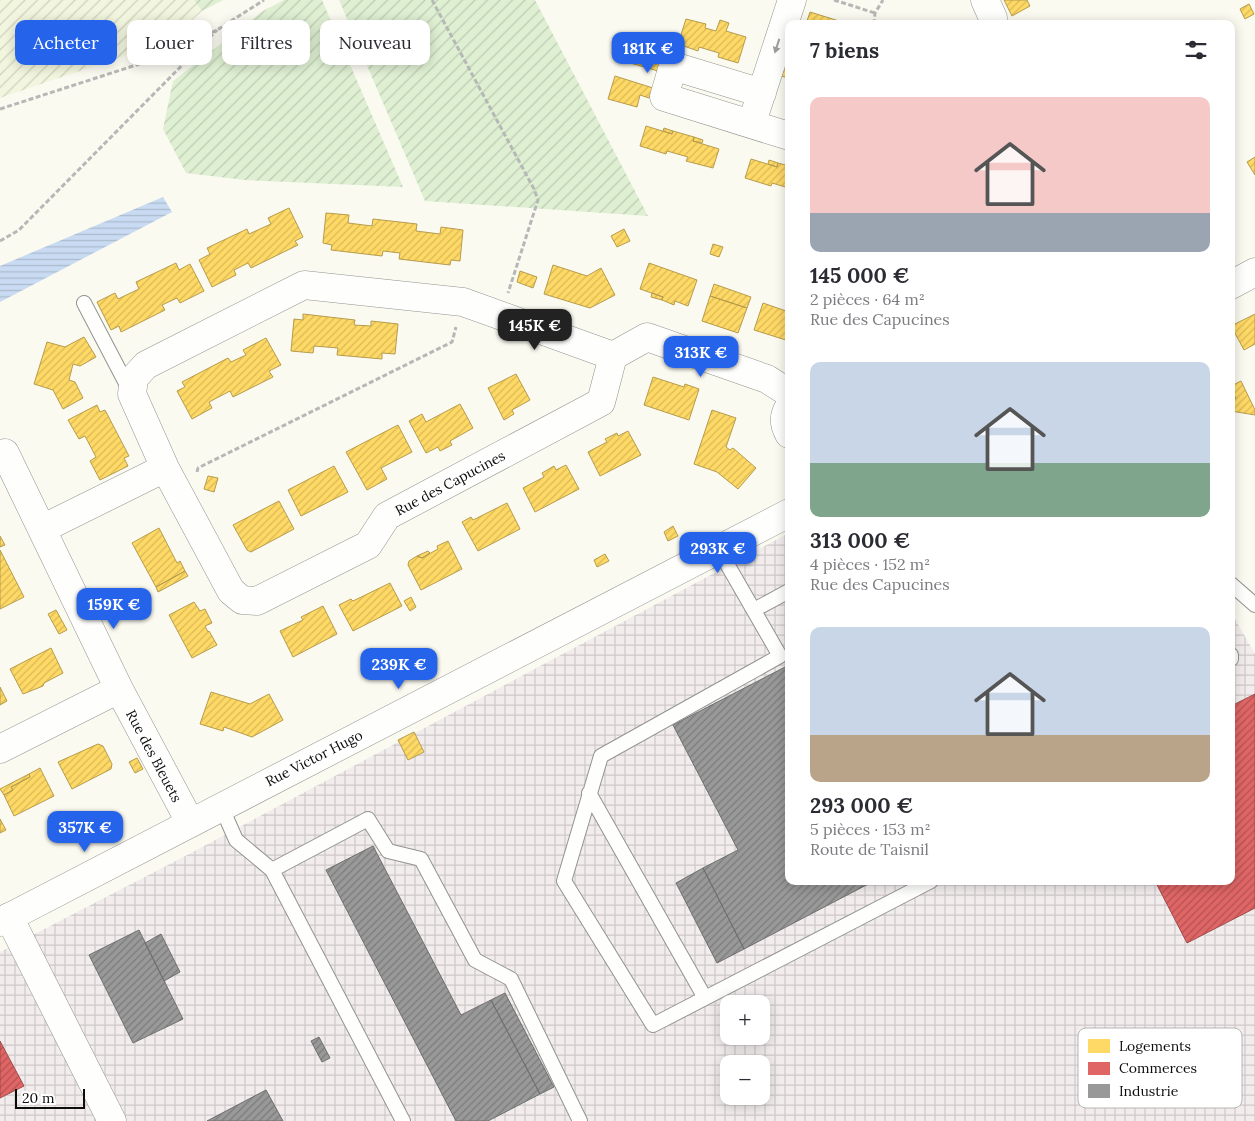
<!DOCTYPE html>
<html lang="fr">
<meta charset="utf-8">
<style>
:root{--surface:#fff;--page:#f2f2f3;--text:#2b2b33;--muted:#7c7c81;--accent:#2563eb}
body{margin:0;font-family:Lora,serif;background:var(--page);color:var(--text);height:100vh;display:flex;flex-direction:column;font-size:19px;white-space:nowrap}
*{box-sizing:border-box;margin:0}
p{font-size:16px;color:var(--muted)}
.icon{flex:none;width:28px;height:28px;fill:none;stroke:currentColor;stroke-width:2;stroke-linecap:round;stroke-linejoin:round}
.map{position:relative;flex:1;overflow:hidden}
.panel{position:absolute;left:785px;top:20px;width:450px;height:865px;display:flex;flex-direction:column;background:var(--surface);border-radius:10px;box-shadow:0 2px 12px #0003}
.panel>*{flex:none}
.hud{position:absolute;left:15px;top:20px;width:475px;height:45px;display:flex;gap:10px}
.fabs{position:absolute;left:720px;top:995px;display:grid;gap:10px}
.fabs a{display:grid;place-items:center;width:50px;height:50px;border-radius:10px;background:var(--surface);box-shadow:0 2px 12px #0003;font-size:25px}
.scale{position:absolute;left:15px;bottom:12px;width:70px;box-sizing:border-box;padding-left:5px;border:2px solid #0c0c0c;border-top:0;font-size:14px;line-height:18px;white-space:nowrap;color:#0c0c0c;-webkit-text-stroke:4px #fff;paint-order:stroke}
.price{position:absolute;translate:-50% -42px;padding:0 11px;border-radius:10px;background:var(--accent);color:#fff;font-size:16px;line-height:32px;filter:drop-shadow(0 1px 2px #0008)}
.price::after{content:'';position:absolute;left:50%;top:30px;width:15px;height:11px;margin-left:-8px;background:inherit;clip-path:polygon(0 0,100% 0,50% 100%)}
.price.active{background:#222;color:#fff}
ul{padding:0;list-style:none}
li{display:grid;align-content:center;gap:10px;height:265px;padding:0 25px}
li span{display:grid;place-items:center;height:155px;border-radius:10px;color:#555}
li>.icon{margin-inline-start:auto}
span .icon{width:90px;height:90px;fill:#fffc;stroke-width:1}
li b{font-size:21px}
h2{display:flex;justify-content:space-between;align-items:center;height:60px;padding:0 25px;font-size:21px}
.chip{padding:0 18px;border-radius:10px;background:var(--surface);box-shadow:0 2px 12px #0003;font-size:18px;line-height:45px}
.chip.active{background:var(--accent);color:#fff}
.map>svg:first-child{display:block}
</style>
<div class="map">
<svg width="1255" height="1121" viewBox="0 0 1255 1121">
<defs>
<pattern id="industrial-grid" width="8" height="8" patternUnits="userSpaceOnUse" patternTransform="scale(1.25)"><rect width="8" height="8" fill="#f2eced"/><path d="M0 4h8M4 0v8" fill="none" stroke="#cec9ca"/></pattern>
<pattern id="farmland-furrows" width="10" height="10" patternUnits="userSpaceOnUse" patternTransform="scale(1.25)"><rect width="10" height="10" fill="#f3f6de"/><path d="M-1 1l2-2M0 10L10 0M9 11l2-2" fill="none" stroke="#cfd2bd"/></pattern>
<pattern id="garden-furrows" width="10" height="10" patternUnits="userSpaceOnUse" patternTransform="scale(1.25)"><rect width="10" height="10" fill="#deefd2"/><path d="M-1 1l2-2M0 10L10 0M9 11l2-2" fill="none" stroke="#bdccb3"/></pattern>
<pattern id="water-rules" width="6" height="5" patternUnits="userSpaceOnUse" patternTransform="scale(1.25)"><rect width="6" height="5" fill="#c9dbf2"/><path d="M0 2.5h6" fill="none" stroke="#abbbce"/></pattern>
<pattern id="homes-hatch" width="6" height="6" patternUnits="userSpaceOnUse" patternTransform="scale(1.25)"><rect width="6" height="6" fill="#ffd966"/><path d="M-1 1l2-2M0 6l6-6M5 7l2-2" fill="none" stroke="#d9b957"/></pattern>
<pattern id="shops-hatch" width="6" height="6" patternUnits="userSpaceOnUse" patternTransform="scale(1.25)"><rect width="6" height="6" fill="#e06666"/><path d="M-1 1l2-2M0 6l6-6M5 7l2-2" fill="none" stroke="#b45252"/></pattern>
<pattern id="industry-hatch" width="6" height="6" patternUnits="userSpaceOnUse" patternTransform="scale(1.25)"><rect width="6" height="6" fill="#999"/><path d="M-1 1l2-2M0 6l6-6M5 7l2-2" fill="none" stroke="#7b7b7b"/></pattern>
</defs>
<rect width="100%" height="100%" fill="#fafaf1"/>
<path fill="url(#industrial-grid)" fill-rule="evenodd" d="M789 533V881H1231V612L1255 654V1121H0V952L191 853ZM729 1004H761V1036H729ZM729 1064H761V1096H729Z"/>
<path fill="url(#farmland-furrows)" d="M0 0H194L202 11 171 40 0 98Z"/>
<path fill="url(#garden-furrows)" d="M194 0H223L202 11Z
M284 0H322L403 187 245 180 186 173 163 129 173 81 263 11Z
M339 0H535L648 216 425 201Z"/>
<path fill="url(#water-rules)" d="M163 197 172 212 0 302V266Z"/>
<path fill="url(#homes-hatch)" stroke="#b69c4b" d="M1004 0H1027L1030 6 1012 16Z
M1249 4 1254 14 1245 19 1240 9Z
M810 12 839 21 838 24H806Z
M686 19 706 24 705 28 716 31 720 20 729 23 726 31 746 37 738 63 718 57 719 53 699 47 698 51 678 44Z
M627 38 656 46 652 58 661 61 658 71 620 60Z
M789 49V78L781 76Z
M615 76 653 88 649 98 640 95 637 107 608 99Z
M646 126 672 134 673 131 694 137 693 141 719 149 713 168 686 161 688 157 667 151 666 154 640 146Z
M664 128 673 131 672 134 663 131Z
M694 137 703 140 702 143 693 141Z
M1255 157V175L1247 162Z
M751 159 777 167 778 163 789 166V188L772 183 771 186 745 178Z
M769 160 778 163 777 167 768 164Z
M289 208 303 237 295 241 298 245 251 268 248 263 234 270 236 275 212 287 199 260 210 254 207 248 247 229 249 234 271 224 268 218Z
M326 213 349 215 348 223 372 226 373 219 417 224 416 231 440 234 441 227 463 230 460 261 451 260 450 265 399 259 400 253 383 251 382 256 331 250 332 245 323 243Z
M624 229 630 241 617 247 611 236Z
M713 244 723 247 719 257 710 254Z
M176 263 179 270 190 264 204 291 180 303 177 298 162 305 165 310 121 332 119 326 111 330 97 302 115 293 118 299 139 289 136 282Z
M649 263 697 280 688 306 675 301 674 305 662 300 663 297 640 289Z
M553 265 587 276 601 268 615 295 590 308 544 294Z
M520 271 537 277 533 288 517 282Z
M714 284 751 297 747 308 710 296Z
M652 293 663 297 662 300 651 297Z
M710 296 747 308 738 333 702 321Z
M763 303 789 312V341L754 330Z
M303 314 355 320 354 325 371 326V321L398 324 395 354 382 353V359L337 355 338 348 314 346 313 353 291 351 294 319 303 320Z
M1255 314V344L1244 350 1231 326Z
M84 337 96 357 80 366 73 364 69 380 75 382 83 398 63 409 53 390 34 384 47 342 65 347Z
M266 338 281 365 269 371 273 377 233 397 230 391 209 402 212 408 192 419 177 391 185 387 182 382 228 358 231 362 246 355 243 350Z
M516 374 530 400 512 410 514 414 504 420 488 388Z
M653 377 684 387 685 384 699 389 689 420 644 405Z
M1241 381 1255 410V415L1231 411V397L1236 399 1231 386Z
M460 404 473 428 450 441 452 445 440 451 438 447 426 453 409 421 422 414 426 422Z
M97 405 100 412 105 410 129 456 124 458 128 466 100 480 90 461 96 457 85 436 79 439 68 420Z
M712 410 736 418 726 447 730 450 733 448 756 468 738 489 717 472 694 464Z
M398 425 412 452 381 468 387 479 367 490 346 452Z
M628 431 641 455 600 476 588 452 607 442 605 439 617 433 618 436Z
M566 465 579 489 535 512 523 488 544 477 542 473 554 466 556 470Z
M334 466 348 492 301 516 288 490Z
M208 476 218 478 214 492 204 489Z
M279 501 294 529 251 552 247 550 233 525Z
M507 503 520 529 478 551 462 522 471 517 473 520Z
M673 526 678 536 668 541 664 532Z
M159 528 177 563 180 561 185 571 156 587 132 543Z
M0 536 5 545 0 547Z
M448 541 462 569 421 590 408 565 409 561 417 556 422 558 438 549 437 546Z
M0 550 24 597 0 609Z
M428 551 430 553 422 558 417 556Z
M605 554 609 561 597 567 594 560Z
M185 571 188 576 158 592 156 587Z
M390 583 402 606 353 631 339 605 351 599 353 601Z
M411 597 416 607 410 611 404 601Z
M129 599 135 610 125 615 119 604Z
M194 602 200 611 205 609 212 623 205 626 208 632 209 631 217 645 192 658 169 615Z
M323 606 337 634 293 657 280 631 303 620 301 617Z
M56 610 67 630 59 634 48 614Z
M51 648 63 673 44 683 43 686 23 694 10 669Z
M0 687 7 701 0 705Z
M211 692 250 704 269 694 283 720 252 737 224 727 223 731 200 724Z
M414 732 424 752 408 760 398 740Z
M98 744 103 746 112 764 111 769 72 789 58 762Z
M137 758 143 769 135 773 129 762Z
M40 768 54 796 14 816 4 795 13 790 11 787 30 777 29 774Z
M29 774 30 777 11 787 13 790 4 795 0 789Z
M0 819 6 830 0 833Z"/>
<path fill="url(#shops-hatch)" stroke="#a04b4b" d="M1255 694V908L1187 943 1155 881H1231V706Z
M0 1041 24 1086 0 1098Z"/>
<path fill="url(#industry-hatch)" stroke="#6f6f6f" d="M789 665V881H874L744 949 703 868 738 850 673 725Z
M373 846 461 1015 491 1000 540 1094 488 1121H456L326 870Z
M703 868 744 949 717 963 676 883Z
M139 930 183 1019 133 1043 89 955Z
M161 934 180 972 164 981 145 943Z
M505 993 554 1087 540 1094 491 1000Z
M319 1037 330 1058 322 1062 311 1041Z
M266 1090 283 1121H207Z"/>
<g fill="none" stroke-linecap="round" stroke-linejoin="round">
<g stroke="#93938f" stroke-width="16">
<path id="service" d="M84 303 129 389
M719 550 780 656 601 756 564 881 653 1025 931 881
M1231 584 1255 605
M754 610 789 591
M1231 655V659
M589 793 705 998
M221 806 236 840 272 870 403 1121
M272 870 368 819 388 851 421 859 475 960 511 979 580 1121"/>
</g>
<g stroke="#93938f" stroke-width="29">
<path id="minor" d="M985 0 993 18V24
M762 93 673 66 664 97 789 136
M756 110 792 0
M613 356 647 337 767 379 789 393
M789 407C783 416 784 425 789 434
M0 454 5 453 119 689 190 822
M42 529 165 468 132 394 134 378 146 365 304 285 463 302 613 356 601 402 387 516 368 545 257 601 242 600 231 591 165 468
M0 749 119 689
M9 917 112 1121"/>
</g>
<g stroke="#93938f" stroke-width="29">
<path id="tertiary" d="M1231 285 1255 272
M0 922 789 513"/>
</g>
<path stroke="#b7b7b6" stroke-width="3" stroke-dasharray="5 2.5" stroke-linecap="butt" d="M432 0 534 189 538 200 508 293
M834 0 875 13
M874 24 875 13 883 0
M0 109 158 58 217 30 264 0
M0 241 19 230 217 30
M197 472 198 468 452 342 456 327"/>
<use href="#service" stroke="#fefefd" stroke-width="14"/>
<use href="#minor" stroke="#fefefd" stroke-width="28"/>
<use href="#tertiary" stroke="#fefefd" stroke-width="28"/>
</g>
<defs><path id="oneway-solid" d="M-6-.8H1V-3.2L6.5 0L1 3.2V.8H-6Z" transform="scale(1.25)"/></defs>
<use fill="#9d9d9d" href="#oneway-solid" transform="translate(777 46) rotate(108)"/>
<g text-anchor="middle" stroke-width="5" stroke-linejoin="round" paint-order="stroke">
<g font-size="14" fill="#0c0c0c" stroke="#fff">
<text transform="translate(450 483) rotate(-28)" y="5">Rue des Capucines</text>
<text transform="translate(154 756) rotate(62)" y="5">Rue des Bleuets</text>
<text transform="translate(314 758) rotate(-27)" y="5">Rue Victor Hugo</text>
</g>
</g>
<rect x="1078" y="1028" width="164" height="80" rx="8" fill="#fff" stroke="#b6b6b6" stroke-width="1"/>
<rect x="1088" y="1039" width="22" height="14" fill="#ffd966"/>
<rect x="1088" y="1062" width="22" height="13" fill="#e06666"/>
<rect x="1088" y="1084" width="22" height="14" fill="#999"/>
<g font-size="14" fill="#0c0c0c">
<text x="1119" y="1051">Logements</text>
<text x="1119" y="1073">Commerces</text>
<text x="1119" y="1096">Industrie</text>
</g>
</svg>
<div class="fabs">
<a>+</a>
<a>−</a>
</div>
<div class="scale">20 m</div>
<b class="price" style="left:648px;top:74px">181K €</b>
<b class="price active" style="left:535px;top:351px">145K €</b>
<b class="price" style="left:701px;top:378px">313K €</b>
<b class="price" style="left:718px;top:574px">293K €</b>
<b class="price" style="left:114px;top:630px">159K €</b>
<b class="price" style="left:399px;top:690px">239K €</b>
<b class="price" style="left:85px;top:853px">357K €</b>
<div class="hud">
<a class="chip active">Acheter</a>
<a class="chip">Louer</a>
<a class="chip">Filtres</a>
<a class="chip">Nouveau</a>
</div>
<section class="panel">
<h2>7 biens<svg class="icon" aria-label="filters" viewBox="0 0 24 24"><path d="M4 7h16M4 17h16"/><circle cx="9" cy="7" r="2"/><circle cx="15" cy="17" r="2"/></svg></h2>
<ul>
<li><span style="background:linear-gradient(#f6c9c9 75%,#9aa5b1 0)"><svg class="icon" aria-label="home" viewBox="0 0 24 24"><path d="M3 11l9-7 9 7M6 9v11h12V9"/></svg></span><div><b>145 000 €</b><p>2 pièces · 64 m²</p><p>Rue des Capucines</p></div></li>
<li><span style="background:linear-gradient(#c9d6e8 65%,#7fa58c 0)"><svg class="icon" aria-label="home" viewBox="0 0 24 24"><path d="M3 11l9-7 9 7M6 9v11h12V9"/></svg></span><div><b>313 000 €</b><p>4 pièces · 152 m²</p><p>Rue des Capucines</p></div></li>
<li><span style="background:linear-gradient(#c9d6e8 70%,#b9a48a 0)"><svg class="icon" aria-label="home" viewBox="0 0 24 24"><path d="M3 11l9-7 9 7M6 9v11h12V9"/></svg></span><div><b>293 000 €</b><p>5 pièces · 153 m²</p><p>Route de Taisnil</p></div></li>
</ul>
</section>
</div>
